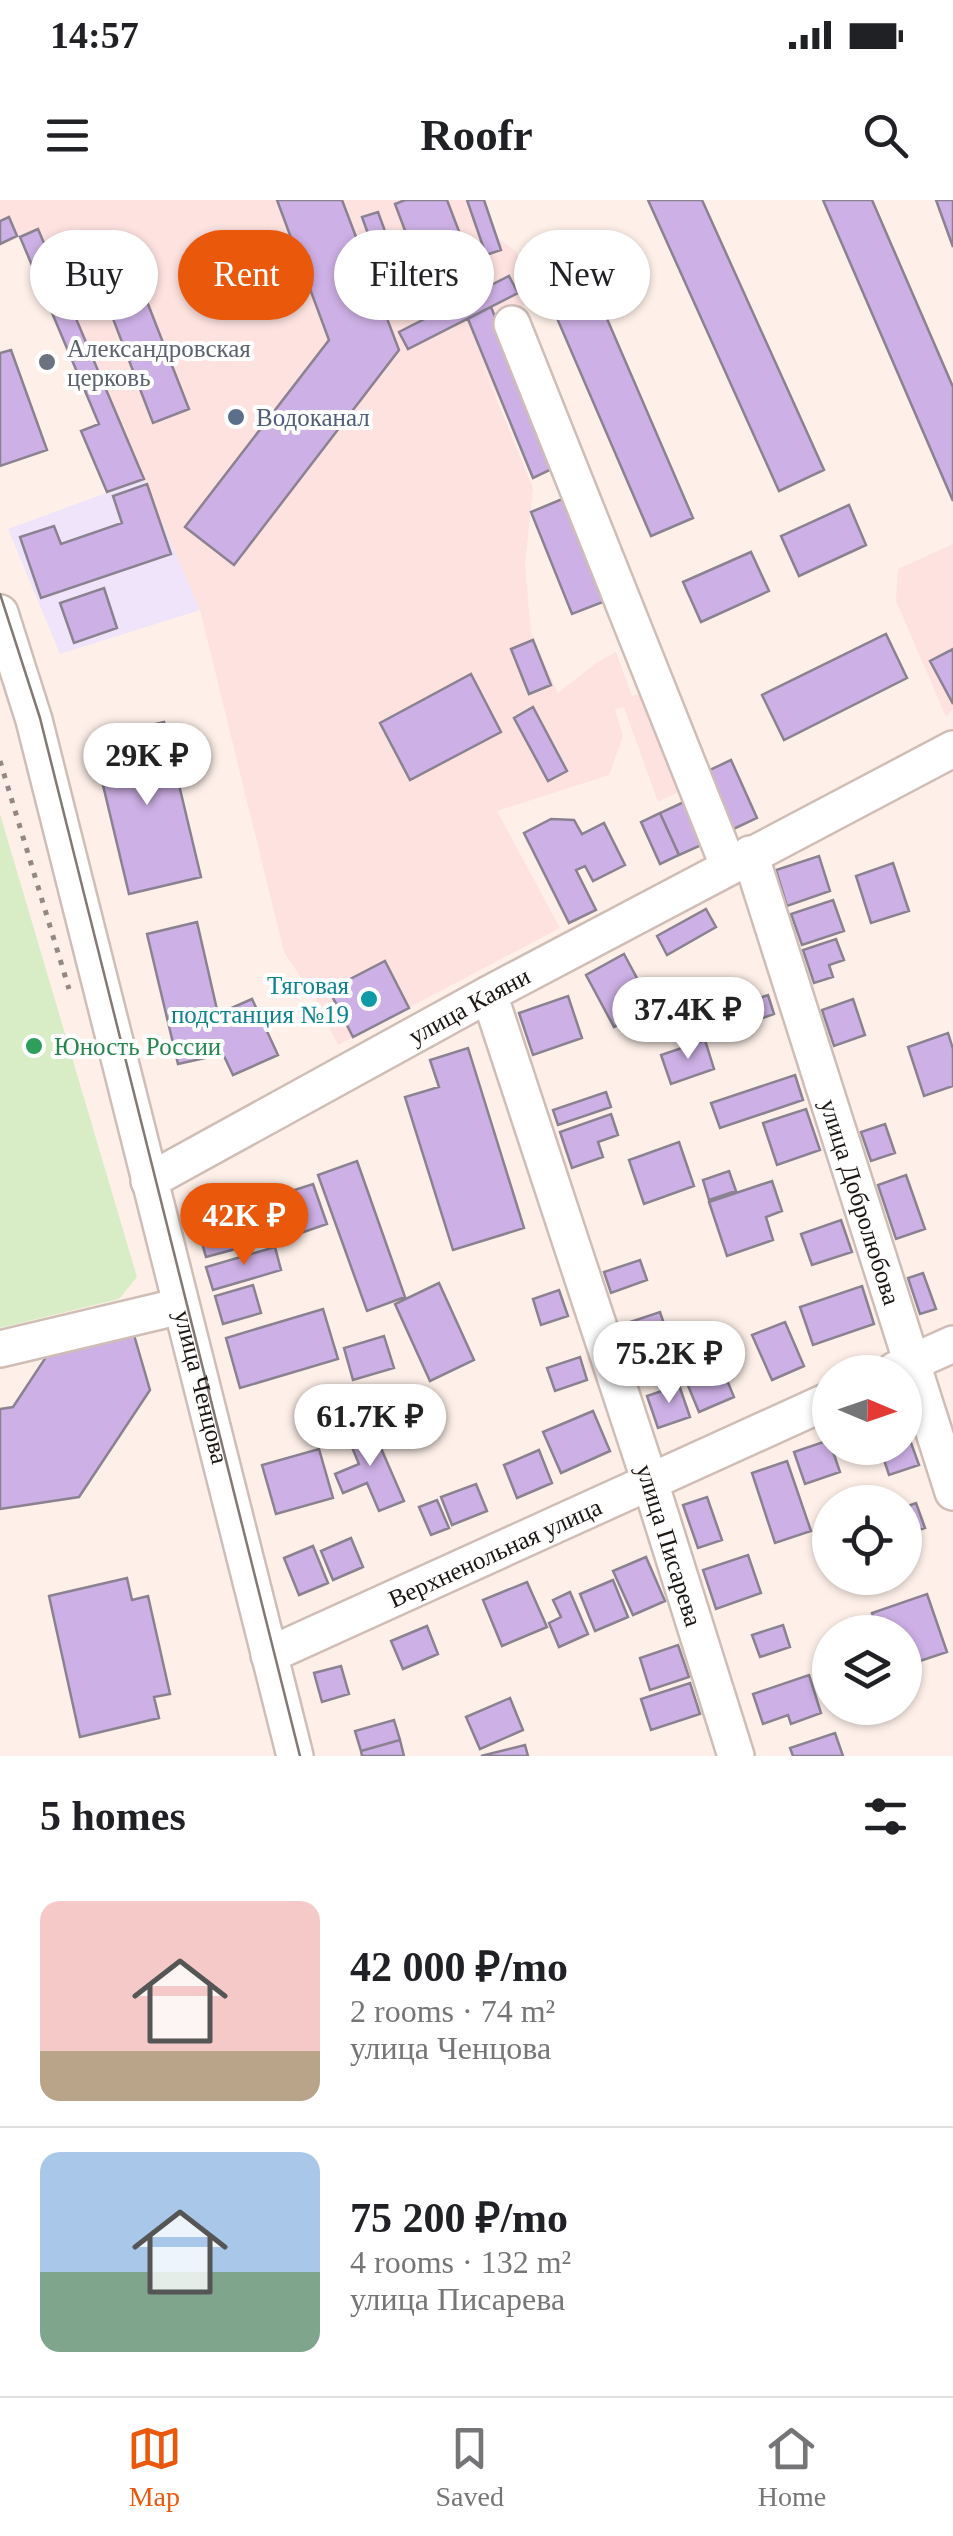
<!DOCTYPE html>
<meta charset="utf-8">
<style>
:root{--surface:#fff;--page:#f6f6f6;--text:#202124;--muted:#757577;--line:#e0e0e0;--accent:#ea580c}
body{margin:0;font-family:"Times New Roman",serif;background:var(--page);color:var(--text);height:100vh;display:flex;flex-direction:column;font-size:38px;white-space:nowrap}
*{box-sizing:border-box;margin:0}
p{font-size:32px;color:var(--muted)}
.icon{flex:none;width:55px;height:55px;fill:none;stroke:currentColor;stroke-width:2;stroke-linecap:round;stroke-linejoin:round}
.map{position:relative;height:1556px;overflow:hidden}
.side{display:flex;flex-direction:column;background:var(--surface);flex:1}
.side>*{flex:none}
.banner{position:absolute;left:30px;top:30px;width:895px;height:90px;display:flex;gap:20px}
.needle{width:65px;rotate:92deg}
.controls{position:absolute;left:812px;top:1155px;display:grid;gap:20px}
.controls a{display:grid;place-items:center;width:110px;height:110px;border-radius:50%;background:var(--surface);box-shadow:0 2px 8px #0004;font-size:50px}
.price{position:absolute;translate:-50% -85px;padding:0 22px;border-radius:35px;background:#fff;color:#222;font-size:32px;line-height:65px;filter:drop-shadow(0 2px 5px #0008)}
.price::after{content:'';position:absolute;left:50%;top:60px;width:30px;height:22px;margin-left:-15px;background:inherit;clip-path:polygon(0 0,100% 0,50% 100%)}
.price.selected{background:var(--accent);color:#fff}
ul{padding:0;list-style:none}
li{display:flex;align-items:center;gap:30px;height:250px;padding:0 40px}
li+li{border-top:2px solid var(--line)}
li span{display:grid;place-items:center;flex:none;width:280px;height:200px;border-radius:20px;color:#555}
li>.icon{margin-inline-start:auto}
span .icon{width:120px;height:120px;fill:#fffc;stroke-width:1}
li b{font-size:42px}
h2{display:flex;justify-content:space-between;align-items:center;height:120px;padding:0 40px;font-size:42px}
.chip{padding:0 35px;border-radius:45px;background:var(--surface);box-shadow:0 2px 8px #0004;font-size:35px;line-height:90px}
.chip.selected{background:var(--accent);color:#fff}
.status{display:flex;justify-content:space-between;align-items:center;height:70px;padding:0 50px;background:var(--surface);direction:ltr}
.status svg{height:28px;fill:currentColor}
header{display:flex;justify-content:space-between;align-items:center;height:130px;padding:0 40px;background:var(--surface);font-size:45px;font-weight:800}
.dock{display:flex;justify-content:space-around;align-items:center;height:140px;border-top:2px solid var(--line);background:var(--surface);font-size:28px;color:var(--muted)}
.dock a{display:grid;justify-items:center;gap:5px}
.dock .selected{color:var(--accent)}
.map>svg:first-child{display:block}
</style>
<div class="status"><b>14:57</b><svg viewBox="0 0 49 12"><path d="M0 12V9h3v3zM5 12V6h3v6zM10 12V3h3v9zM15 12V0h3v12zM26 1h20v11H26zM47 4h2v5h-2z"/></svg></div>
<header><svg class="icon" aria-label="menu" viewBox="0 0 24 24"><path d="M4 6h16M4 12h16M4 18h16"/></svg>Roofr<svg class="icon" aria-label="search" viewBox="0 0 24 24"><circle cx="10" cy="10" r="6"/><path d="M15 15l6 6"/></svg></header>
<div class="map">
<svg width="953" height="1556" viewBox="0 0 953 1556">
<rect width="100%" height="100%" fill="#fef0e9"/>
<path fill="#efe4f9" d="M144 279 200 410 60 454 8 329Z"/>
<path fill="#fde2e0" d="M0 0H482L498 38 516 51 534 88 517 118 574 262 535 277 481 161 533 288 525 364 531 433 558 493 596 463 616 452 632 496 643 493 680 591 658 602 624 507 615 509 623 536 609 575 497 611 560 728 338 845 317 802 284 752 200 410 37 29 0 46Z
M953 344V509L946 517 896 401 898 369Z"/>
<path fill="#d8edc5" d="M0 614 137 1077 119 1099 0 1128Z"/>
<path fill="#cdb0e5" stroke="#8a8290" stroke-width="2.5" d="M277 0H342L399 150 234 365 185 327 329 140Z
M405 0H447L473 68 426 86 395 4Z
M467 0H484L501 50 486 55Z
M648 0H702L824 270 779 291Z
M823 0H872L953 187V301Z
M936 0H953V47Z
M378 12 409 97 393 103 362 17Z
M9 17 17 36 0 44V21Z
M38 29 144 279 107 292 81 231 99 224 20 37Z
M137 76 189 209 153 223 102 90Z
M509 76 518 93 408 149 399 132Z
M592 84 693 318 651 336 550 102Z
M491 107 556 267 533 278 468 119Z
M11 150 47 250 0 266V153Z
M147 284 171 354 41 398 20 337 54 326 61 344 122 323 113 296Z
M572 295 613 398 572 414 531 312Z
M849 305 866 345 799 376 781 336Z
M751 352 769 391 701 422 683 382Z
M104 388 117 428 74 443 60 403Z
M886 434 907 478 784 540 762 495Z
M533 440 551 485 529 494 511 449Z
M953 449V504L930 461Z
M471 474 501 532 410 580 380 523Z
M533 507 567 571 548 581 514 518Z
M164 522 201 677 129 694 92 539Z
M731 560 757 618 725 633 699 575Z
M686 601 706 643 679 655 660 613Z
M660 613 679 655 660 664 641 622Z
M551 619 574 620 582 634 604 623 625 665 593 681 585 666 576 670 596 710 569 723 524 633Z
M819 656 830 691 787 706 776 670Z
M893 663 909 711 871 723 856 676Z
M833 700 844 731 802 745 791 714Z
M706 709 716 727 667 755 657 736Z
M197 722 218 814 252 799 278 855 233 875 223 854 178 864 147 734Z
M836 739 844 760 829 765 833 777 814 783 803 750Z
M624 754 652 806 614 827 586 775Z
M385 761 409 808 353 837 329 790Z
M768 795 774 814 734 828 733 824 724 827 719 812Z
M568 796 582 838 533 855 519 813Z
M853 799 865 835 834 846 822 810Z
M948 833 953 849V886L924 896 908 847Z
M705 840 714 869 671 884 661 855Z
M468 848 524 1028 453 1050 405 897 439 887 430 860Z
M795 875 803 900 720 928 711 903Z
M606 892 611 907 558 925 553 910Z
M806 909 820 950 777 965 763 923Z
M611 914 618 935 598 942 603 957 572 968 560 932Z
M885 924 895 953 871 961 861 932Z
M679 942 694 986 644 1004 629 960Z
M357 961 405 1097 367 1111 318 975Z
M729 971 736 991 709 1000 703 980Z
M906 975 925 1029 896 1039 878 985Z
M772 981 782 1011 766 1017 773 1040 727 1056 709 1002Z
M313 984 327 1024 272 1043 260 1009 287 1000 285 993Z
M226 988 243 1047 206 1057 189 998Z
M841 1020 852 1052 812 1065 801 1034Z
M275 1047 281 1070 213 1090 206 1067Z
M640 1060 647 1080 611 1093 604 1072Z
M923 1073 936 1109 920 1114 908 1078Z
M439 1083 474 1160 430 1181 395 1104Z
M253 1085 261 1113 223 1124 215 1096Z
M862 1086 874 1124 813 1145 800 1107Z
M559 1090 568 1116 541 1125 533 1099Z
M323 1109 338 1159 240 1188 226 1138Z
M660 1112 670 1142 634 1155 624 1124Z
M785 1122 804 1166 772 1180 752 1135Z
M134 1135 150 1190 79 1297 0 1309V1209L13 1207 46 1157Z
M384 1136 394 1168 353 1180 344 1148Z
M580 1157 587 1180 555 1191 547 1168Z
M719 1161 734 1197 699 1212 684 1176Z
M679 1185 690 1217 658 1228 647 1196Z
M593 1211 610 1251 561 1273 543 1232Z
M370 1223 404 1301 379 1311 367 1283 343 1293 335 1274 359 1264 346 1233Z
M906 1229 919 1265 889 1275 880 1248H905Z
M829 1240 840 1272 805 1284 794 1252Z
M319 1249 333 1298 276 1314 262 1265Z
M539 1250 552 1283 517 1298 504 1265Z
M787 1261 811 1331 775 1343 752 1273Z
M476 1284 487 1311 452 1325 441 1297Z
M707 1297 722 1340 698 1348 683 1305Z
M437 1300 449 1328 431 1335 419 1307Z
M916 1303 925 1328 905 1335V1307Z
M351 1338 363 1367 333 1380 321 1351Z
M313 1346 328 1383 299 1395 284 1358Z
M748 1355 761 1393 716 1409 703 1370Z
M646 1357 665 1401 633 1415 613 1371Z
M127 1378 132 1400 148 1396 170 1494 154 1497 159 1518 80 1537 49 1396Z
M613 1380 628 1417 595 1431 580 1394Z
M527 1382 547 1427 502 1446 483 1400Z
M570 1392 588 1434 559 1447 549 1423 561 1417 553 1400Z
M927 1394 947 1452 905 1466V1432H878L872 1413Z
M783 1425 790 1447 760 1457 752 1435Z
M427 1426 438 1454 403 1469 391 1441Z
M678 1445 689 1477 650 1490 640 1458Z
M341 1466 349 1494 322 1502 314 1473Z
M809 1475 821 1513 791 1524 788 1515 763 1524 753 1494Z
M690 1483 700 1514 651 1530 641 1499Z
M510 1498 523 1530 480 1549 466 1517Z
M394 1520 400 1540 361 1551 355 1531Z
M835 1533 843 1556H793L790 1548Z
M400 1540 404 1556H362L361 1551Z
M525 1545 528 1556H481Z"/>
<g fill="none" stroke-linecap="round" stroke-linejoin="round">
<g stroke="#d0beb6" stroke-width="40">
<g id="minor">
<path d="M512 124 728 665"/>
<path id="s1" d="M0 413 34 520 295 1556"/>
<path id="s2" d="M750 654 953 1292"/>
<path id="s3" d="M489 794 650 1282 736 1556"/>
<path id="s4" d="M149 981 489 794 953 549"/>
<path d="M0 1149 181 1106"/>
<path d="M895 1170 953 1144"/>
<path id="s5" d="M269 1455 830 1200"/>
</g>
</g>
<path stroke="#938984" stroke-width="5" stroke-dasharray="5 8" stroke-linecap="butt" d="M0 561 69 789"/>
<use href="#minor" stroke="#fff" stroke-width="35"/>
<path stroke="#837974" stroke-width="2.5" d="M0 394 40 518 300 1556"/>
</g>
<circle fill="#6b7280" stroke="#fff" stroke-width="4" cx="47" cy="162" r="10"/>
<circle fill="#5c6f8a" stroke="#fff" stroke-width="4" cx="236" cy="217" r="10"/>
<circle fill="#0f9aa8" stroke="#fff" stroke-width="4" cx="369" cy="799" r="10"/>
<circle fill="#2e9e5b" stroke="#fff" stroke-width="4" cx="34" cy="846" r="10"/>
<g text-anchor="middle" stroke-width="8" stroke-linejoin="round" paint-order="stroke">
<g font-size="25" fill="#5b616d" stroke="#fff" text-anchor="start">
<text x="67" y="157">Александровская<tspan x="67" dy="29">церковь</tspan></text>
</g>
<g font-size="25" fill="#4e5e75" stroke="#fff" text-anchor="start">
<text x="256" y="226">Водоканал</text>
</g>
<g font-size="25" fill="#0d838f" stroke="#fff" text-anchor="end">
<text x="349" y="794">Тяговая<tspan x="349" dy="29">подстанция №19</tspan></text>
</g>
<g font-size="25" fill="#1b1512" stroke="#fff">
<text dy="9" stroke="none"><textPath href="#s4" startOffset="365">улица Каяни</textPath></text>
<text dy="9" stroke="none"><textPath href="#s2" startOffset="365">улица Добролюбова</textPath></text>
<text dy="9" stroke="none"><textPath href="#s1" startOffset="800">улица Ченцова</textPath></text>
<text dy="9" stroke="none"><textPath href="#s3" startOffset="580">улица Писарева</textPath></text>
<text dy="9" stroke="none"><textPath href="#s5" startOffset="248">Верхненольная улица</textPath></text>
</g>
<g font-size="25" fill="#27864d" stroke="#fff" text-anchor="start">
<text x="54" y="855">Юность России</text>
</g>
</g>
</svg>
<div class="controls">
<a><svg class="needle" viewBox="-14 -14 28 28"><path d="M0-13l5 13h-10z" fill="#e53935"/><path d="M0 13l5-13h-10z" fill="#757577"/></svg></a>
<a><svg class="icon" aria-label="locate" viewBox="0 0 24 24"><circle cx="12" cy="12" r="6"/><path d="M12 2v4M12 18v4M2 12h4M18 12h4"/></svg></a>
<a><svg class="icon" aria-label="layers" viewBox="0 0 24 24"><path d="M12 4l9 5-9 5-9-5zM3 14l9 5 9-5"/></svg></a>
</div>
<b class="price" style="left:147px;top:608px">29K ₽</b>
<b class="price" style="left:688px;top:862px">37.4K ₽</b>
<b class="price selected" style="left:244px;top:1068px">42K ₽</b>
<b class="price" style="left:669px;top:1206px">75.2K ₽</b>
<b class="price" style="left:370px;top:1269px">61.7K ₽</b>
<div class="banner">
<a class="chip">Buy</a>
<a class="chip selected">Rent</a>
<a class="chip">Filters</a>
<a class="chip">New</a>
</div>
</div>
<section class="side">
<h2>5 homes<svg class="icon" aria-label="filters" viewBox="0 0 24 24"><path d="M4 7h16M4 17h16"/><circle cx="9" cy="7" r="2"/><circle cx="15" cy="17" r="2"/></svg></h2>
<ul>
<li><span style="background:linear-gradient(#f6c9c9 75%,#b9a48a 0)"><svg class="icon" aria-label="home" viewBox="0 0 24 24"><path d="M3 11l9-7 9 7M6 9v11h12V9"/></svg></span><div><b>42 000 ₽/mo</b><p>2 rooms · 74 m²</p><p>улица Ченцова</p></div></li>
<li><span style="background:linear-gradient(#a9c7e8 60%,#7fa58c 0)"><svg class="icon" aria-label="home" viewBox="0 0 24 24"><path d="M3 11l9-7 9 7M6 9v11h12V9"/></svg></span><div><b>75 200 ₽/mo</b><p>4 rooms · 132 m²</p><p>улица Писарева</p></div></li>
</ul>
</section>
<nav class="dock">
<a class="selected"><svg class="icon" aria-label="map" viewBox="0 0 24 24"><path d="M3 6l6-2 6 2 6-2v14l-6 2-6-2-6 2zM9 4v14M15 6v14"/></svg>Map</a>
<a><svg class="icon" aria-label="saved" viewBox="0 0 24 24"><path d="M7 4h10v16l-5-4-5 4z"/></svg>Saved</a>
<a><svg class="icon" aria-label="home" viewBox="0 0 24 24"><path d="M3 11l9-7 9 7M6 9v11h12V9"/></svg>Home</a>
</nav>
